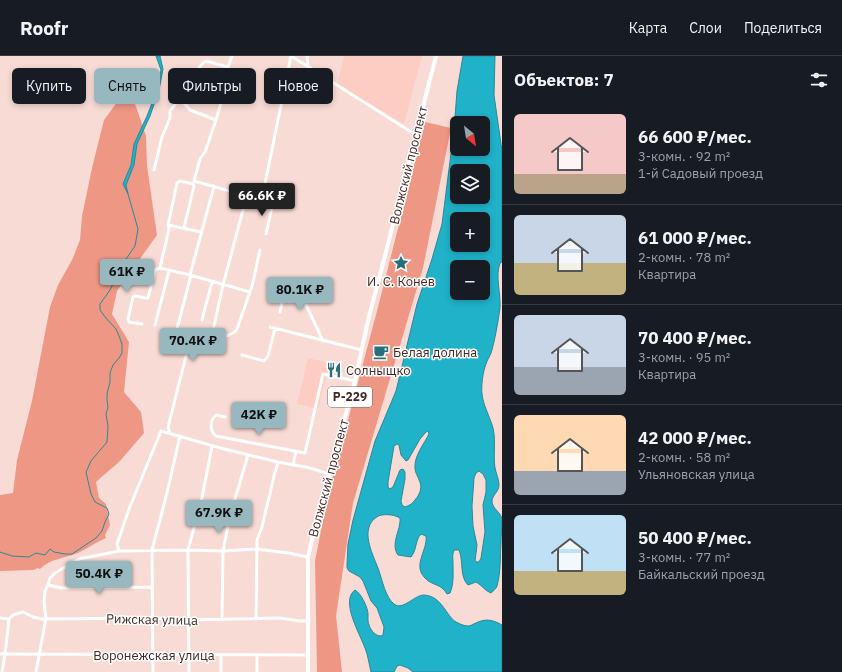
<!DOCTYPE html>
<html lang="ru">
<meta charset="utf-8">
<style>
:root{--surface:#171b24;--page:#242831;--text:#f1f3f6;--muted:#9ea1a6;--line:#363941;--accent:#97b8bf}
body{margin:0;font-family:"IBM Plex Sans",sans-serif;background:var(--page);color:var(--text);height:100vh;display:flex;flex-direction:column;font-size:15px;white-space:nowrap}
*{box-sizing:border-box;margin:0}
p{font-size:13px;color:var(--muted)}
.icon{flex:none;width:22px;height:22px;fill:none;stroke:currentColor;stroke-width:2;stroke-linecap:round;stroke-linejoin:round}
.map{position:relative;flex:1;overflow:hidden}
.sheet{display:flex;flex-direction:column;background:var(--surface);width:340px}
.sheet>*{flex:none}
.top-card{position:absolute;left:12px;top:12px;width:380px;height:36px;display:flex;gap:8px}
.needle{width:26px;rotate:150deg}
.tools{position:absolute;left:450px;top:60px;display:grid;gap:8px}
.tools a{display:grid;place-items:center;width:40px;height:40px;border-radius:6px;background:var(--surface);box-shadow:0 2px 6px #0003;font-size:20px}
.price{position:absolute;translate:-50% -34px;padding:0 9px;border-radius:4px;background:var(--accent);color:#111;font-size:13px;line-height:26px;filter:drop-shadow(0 1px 2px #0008)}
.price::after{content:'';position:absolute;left:50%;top:24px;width:12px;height:9px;margin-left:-6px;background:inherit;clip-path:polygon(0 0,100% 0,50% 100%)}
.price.active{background:#222;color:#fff}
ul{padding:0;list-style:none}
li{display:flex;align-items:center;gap:12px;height:100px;padding:0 12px}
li+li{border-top:1px solid var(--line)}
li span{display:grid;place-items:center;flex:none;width:112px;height:80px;border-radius:6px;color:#555}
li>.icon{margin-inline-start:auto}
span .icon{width:48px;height:48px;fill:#fffc;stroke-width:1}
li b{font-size:17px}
h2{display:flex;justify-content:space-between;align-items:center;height:48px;padding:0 12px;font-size:17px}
.tag{padding:0 14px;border-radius:6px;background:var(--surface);box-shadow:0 2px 6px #0003;font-size:14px;line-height:36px}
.tag.active{background:var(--accent);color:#111}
header{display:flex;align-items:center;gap:24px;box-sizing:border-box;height:56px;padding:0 20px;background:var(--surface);border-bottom:1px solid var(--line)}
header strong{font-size:19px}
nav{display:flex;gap:22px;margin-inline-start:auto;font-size:14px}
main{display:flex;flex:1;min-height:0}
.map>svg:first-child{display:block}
</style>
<header>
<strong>Roofr</strong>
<nav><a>Карта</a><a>Слои</a><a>Поделиться</a></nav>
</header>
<main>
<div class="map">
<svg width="502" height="616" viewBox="0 0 502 616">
<rect width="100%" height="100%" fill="#f9dbd5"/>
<path fill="#fdccc2" d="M344 0H422L404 68 337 29Z
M308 302 329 307 318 353 297 348Z"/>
<path fill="#ef9785" d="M129 30 146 80 147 110 157 179 117 235 112 258 129 286 124 336 141 356 144 377 120 405 96 426 99 442 106 448 110 469 105 479 106 482C96 486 87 493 78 497 66 502 49 503 40 513L38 512 33 514 0 515V439L13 437 17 404 32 345 50 251 58 229 72 204 80 184 82 160 92 112 104 64Z
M425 66 451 72 423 212 353 447 336 560 342 616H317L315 505 328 439 377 255Z"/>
<path fill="#1fb2c9" stroke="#2a8997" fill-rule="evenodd" d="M156 0H160L163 13 159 34 150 60 137 88 134 109 126 129 128 138 123 128 131 109 134 88 147 60 157 34 161 14Z
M463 0H495L494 39 502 95V206L500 207C495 221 501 237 500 252 498 266 495 284 491 297 490 300 487 304 486 308 483 315 481 330 482 338 483 349 490 361 493 372 496 385 493 399 495 412 496 417 499 424 499 429 499 436 492 439 492 445 492 453 501 456 502 463 502 471 501 480 501 487 500 501 501 516 497 530 496 533 494 534 491 537 485 535 482 529 476 526L468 529C460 521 463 507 460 497L459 494H454C452 499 453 502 453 507 453 517 454 528 450 537L447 538C441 527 432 530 425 522 412 509 428 494 426 480L421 478C415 484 417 494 411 501L398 499C390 488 401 474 400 462 395 459 388 458 382 459 379 459 377 461 374 463 360 477 374 500 379 515 382 524 386 542 394 548 403 555 414 539 424 539 442 540 446 560 456 566 460 568 464 570 468 570 471 570 473 568 476 567 486 562 493 564 502 569V616H413L408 612 400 609 397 610 394 616H371C369 608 368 599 365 592 360 578 340 545 355 534 361 537 368 552 368 558 368 560 368 563 368 565 369 572 374 580 381 580L383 579 384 571 377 552 371 545 363 525 360 521 349 515 347 512V508L348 488 353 464 375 385 396 335 417 248 432 203 442 168 454 74 457 35ZM457 67H483V93H457ZM457 115H483V141H457ZM457 163H483V189H457ZM457 211H483V237H457ZM426 376 428 375 429 378C424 388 414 400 415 412 415 417 418 420 419 424 423 431 420 438 415 444 412 448 410 449 405 451L402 449 401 445 405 423V416L403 413 400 414 393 431 390 433 388 431V426L394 390 397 388 399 389 401 399 406 405 408 404 420 383ZM479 415 483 418 486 424V436L483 449 485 476 481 502 479 506H477L475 505 477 489 473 470 472 450 474 422 476 417Z"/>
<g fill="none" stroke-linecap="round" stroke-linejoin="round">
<path stroke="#2a8997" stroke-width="1" d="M0 496 12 500 29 501 36 497 45 499 50 493 54 496 65 498H72L96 482 102 475 105 466 109 458 107 452 95 446 91 438 86 416 91 405 107 386 108 370 106 358 108 351 107 344V338L110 326V317L113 309 119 302 122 297V288L119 280 116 273 105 261 100 254V248L110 234 122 209 135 190 138 173 128 138"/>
<path stroke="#fff" stroke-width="3" d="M232 0 228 11V23L216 64 205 96 200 103 194 125 273 147 266 178
M291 0 416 79
M307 0 308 11
M184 47C186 37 197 9 206 5L228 11
M154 114 162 81 170 62V55L176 47 179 46 184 47 190 54 216 64
M261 143 265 128 291 0
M168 169 201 176
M160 212 169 173 168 169 177 127 180 125 193 128 194 130 184 172
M160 212 190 219 250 236
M280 256 285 231 287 229H289L295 232 301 238 323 285
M202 264 212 226
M142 268 129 266 128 263 133 241 136 240 145 242H148L155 214 160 212
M155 269 169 215
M214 270 223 229 247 139
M270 271 362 294
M177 273 190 223V219L214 130
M242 299 264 305 266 303 268 300 275 272
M225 361 216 359C210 365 209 374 216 380L305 397 323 318 355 325
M171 378 169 375 168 371 187 296C192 290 199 283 208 281 218 279 230 283 237 273L252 230 260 194
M293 409 296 395
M119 495 117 488 129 453 161 375 224 393 278 406 310 412 329 418
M48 529 61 532 152 531
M0 562 9 563 13 559 23 556 33 561 42 563 152 562 189 564 281 562 299 565H308
M222 563 223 495 230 460 248 399
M256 563 257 484 262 471 274 420 278 406
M0 598 308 599
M221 599V616
M257 599V616
M2 616 5 598 9 563
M36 616 46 562 44 546 45 535 48 529 50 522 55 517 79 503 119 495 188 494 223 495 257 493 288 497 308 501
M153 616 152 494 166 441 180 380
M189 616 188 494 202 442 212 390"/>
<path stroke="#fff" stroke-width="4" d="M308 616V501L317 462 355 325 369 260 380 219 436 0"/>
</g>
<defs>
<g id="sight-bare" transform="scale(1.2)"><path d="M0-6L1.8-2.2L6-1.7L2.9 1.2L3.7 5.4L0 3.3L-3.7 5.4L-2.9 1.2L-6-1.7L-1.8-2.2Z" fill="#286f7c" stroke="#fff" stroke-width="2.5" paint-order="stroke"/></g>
<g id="cafe-bare" transform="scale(1.2)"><path d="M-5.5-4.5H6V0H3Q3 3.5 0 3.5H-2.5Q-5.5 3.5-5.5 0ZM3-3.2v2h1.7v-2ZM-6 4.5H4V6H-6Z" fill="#286f7c" stroke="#fff" stroke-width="2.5" paint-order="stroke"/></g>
<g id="restaurant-bare" transform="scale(1.2)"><path d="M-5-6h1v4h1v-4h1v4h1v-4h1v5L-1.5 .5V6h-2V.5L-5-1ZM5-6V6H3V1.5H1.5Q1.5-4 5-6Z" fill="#286f7c" stroke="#fff" stroke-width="2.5" paint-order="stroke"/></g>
</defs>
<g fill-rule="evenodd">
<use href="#sight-bare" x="401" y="207"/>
<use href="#cafe-bare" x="381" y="296"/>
<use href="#restaurant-bare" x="334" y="314"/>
</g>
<g text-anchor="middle" stroke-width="3" stroke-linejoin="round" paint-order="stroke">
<rect fill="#fff" stroke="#7c6865" stroke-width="1" x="328" y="331" width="44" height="20" rx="3"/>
<g font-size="12" font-weight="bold" fill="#442823">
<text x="350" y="345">Р-229</text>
</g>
<g font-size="13" fill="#442823" stroke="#fff">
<text transform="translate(408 109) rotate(-76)" y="5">Волжский проспект</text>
<text transform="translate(328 422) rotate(-75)" y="5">Волжский проспект</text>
<text transform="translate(152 563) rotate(1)" y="5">Рижская улица</text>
<text x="154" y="604">Воронежская улица</text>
</g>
<g font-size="13" fill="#442823" stroke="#fff" text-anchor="start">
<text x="401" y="230" text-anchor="middle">И. С. Конев</text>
<text x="393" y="301">Белая долина</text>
<text x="346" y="319">Солныщко</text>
</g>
</g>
</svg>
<div class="tools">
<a><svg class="needle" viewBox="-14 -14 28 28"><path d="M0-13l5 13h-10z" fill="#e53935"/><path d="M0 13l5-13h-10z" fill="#9ea1a6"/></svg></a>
<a><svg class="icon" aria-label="layers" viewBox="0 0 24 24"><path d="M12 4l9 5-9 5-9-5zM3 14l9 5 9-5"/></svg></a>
<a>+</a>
<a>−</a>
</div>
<b class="price active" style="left:262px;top:161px">66.6K ₽</b>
<b class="price" style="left:127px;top:237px">61K ₽</b>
<b class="price" style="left:300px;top:255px">80.1K ₽</b>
<b class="price" style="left:193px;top:306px">70.4K ₽</b>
<b class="price" style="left:259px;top:380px">42K ₽</b>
<b class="price" style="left:219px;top:478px">67.9K ₽</b>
<b class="price" style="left:99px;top:539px">50.4K ₽</b>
<div class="top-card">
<a class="tag">Купить</a>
<a class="tag active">Снять</a>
<a class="tag">Фильтры</a>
<a class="tag">Новое</a>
</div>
</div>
<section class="sheet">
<h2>Объектов: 7<svg class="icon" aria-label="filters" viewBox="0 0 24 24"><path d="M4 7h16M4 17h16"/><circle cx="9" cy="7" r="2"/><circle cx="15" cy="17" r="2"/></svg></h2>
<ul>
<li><span style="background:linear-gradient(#f6c9c9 75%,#b9a48a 0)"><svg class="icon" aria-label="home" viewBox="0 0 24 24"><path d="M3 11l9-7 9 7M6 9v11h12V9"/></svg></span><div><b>66 600 ₽/мес.</b><p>3-комн. · 92 m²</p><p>1-й Садовый проезд</p></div></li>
<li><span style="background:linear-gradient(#c9d6e8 60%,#c2b280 0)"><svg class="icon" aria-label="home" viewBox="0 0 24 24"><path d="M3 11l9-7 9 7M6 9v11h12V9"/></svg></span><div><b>61 000 ₽/мес.</b><p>2-комн. · 78 m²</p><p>Квартира</p></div></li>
<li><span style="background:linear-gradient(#c9d6e8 65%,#9aa5b1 0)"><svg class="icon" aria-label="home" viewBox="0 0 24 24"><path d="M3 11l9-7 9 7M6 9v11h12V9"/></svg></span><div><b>70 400 ₽/мес.</b><p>3-комн. · 95 m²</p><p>Квартира</p></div></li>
<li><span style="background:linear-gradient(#ffd9b3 70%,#9aa5b1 0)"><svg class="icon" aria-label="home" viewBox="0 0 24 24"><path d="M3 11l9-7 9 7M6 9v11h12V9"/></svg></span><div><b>42 000 ₽/мес.</b><p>2-комн. · 58 m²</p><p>Ульяновская улица</p></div></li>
<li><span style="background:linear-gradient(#bfe0f5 70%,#c2b280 0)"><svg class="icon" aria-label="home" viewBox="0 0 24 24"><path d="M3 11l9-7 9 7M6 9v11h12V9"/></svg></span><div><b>50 400 ₽/мес.</b><p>3-комн. · 77 m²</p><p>Байкальский проезд</p></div></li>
</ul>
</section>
</main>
